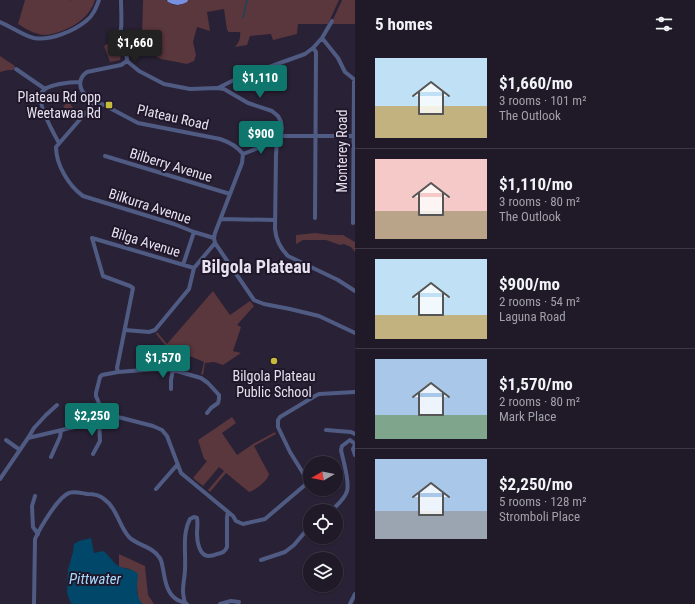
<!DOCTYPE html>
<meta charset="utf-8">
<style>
:root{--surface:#1f1928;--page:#2c2634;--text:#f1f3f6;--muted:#a1a0a8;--line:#3c3845;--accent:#0f766e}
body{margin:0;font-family:"Roboto Condensed",sans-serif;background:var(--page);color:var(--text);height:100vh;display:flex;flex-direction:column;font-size:15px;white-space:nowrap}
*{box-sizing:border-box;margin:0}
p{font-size:13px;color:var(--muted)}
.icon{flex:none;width:22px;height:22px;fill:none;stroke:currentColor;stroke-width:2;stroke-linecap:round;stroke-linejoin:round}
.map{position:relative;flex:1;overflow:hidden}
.side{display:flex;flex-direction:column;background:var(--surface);width:340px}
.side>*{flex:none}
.needle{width:26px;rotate:261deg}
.tools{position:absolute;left:303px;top:456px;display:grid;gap:8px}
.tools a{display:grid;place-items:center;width:40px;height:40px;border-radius:50%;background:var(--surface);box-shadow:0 1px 3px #0004,0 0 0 1px var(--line);font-size:20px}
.price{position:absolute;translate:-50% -34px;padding:0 9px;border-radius:4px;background:var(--accent);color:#fff;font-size:13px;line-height:26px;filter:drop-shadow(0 1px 2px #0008)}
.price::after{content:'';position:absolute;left:50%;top:24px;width:12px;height:9px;margin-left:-6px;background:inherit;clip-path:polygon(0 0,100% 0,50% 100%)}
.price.selected{background:#222;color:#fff}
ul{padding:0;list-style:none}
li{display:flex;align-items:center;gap:12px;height:100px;padding:0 20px}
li+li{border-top:1px solid var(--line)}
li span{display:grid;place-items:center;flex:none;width:112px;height:80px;border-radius:0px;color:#555}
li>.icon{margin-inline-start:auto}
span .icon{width:48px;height:48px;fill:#fffc;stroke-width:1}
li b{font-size:17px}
h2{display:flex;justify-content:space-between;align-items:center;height:48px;padding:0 20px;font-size:17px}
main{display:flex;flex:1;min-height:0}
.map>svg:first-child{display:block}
</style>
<main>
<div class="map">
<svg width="355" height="604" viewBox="0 0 355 604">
<rect width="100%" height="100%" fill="#292135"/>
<path fill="#5a363d" d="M25 0H70V1L71 0H95C90 16 77 25 62 31 56 33 50 35 44 35 34 34 26 29 18 24Z
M143 0H166C172 7 182 7 188 0H339L328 24H298L297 34 273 40 271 34 250 36 247 45 235 47C239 42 241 38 240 32H228V30H227L224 9 207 12 210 31 197 27 193 42 196 55 194 61 187 64 161 59 142 48 135 62 132 57 139 45 134 38H122L123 36 141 37 142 36Z
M342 0H355V24H331Z
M111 42C109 50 113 54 121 56L120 60 110 62 104 46Z
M0 56 15 66 13 70H8L0 72Z
M69 102 78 115 74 121 63 106Z
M315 233 331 235H343L355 242V252L351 247 344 244 340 245 326 240H303L296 244V235Z
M213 291 230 315 250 301 254 306 237 325 241 327 233 351 241 353 223 365 214 362 205 363 203 375 201 374 204 362 166 346 156 334 157 332 167 344Z
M232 417 236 423 222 433 237 455 253 444 275 432 276 434 254 446 269 474C268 481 255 490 249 492L226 473 210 492 208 490 224 471 219 467 203 486 193 478 207 461 204 459 198 440Z
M119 554 145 566 148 595 154 604H142L138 598 137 586 130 569 119 567Z"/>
<path fill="#00476a" d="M91 538 94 553 103 551C109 555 112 561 117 565 123 570 131 567 138 574 137 586 135 594 142 604H71C70 599 67 596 67 591L68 570 73 552 74 544 79 541Z"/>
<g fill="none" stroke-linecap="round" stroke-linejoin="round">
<path stroke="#00476a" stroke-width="1" d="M243 18 247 0"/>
<path stroke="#505b83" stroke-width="4" d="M121 0C121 9 122 19 121 29 120 34 116 39 116 44 116 54 128 49 127 61L121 65 87 72C78 78 78 89 87 96L138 123 220 139C229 142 237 146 243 154L242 163 215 233 214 238 215 243 254 300 264 304 290 309 319 316 355 333
M0 22C12 27 22 35 34 38 50 41 74 31 86 21 93 16 96 8 99 0
M322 38 338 58 345 72 355 80
M313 48 316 52 315 218
M127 61 139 71 164 84 190 89 217 88 224 89 248 103 272 111 278 116 281 122 282 128 281 136 277 142 276 155 275 229C276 240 280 248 288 256L338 280 355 291
M16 69 45 89
M218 88 236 79 305 54 313 48 322 38 332 21
M96 101 56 147C56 165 69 186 83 196L174 224 194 232 214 238
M281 136H355
M59 143C54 134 35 101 42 92 47 84 71 82 80 82
M243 154 271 143 277 142
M105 156 230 194
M221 219 275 220
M353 223 354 79
M92 238 103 276 130 286 133 288 117 368 118 372
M92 238 194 268
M183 265 194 232
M125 330 149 332 155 330 189 289 194 268 215 243
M171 389V380L173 370
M106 420 96 396V393L100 377 102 375 118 372 157 369 173 370 201 378 208 383 219 395V399L218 403 211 408 207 413
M326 430 351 432 355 434
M28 438 117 417 122 418 153 426 162 430 167 436 181 473 233 516 236 521 243 524 265 519 305 485 306 480 303 473 290 452 278 427V420L280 417 315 396 319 394 355 392
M6 440 20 450
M355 445 353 449 355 455
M93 454 100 441 99 422
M51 457 60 437 61 431
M0 479 28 438 34 428 46 415 57 405
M156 489 177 465
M35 496 32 506 33 527 38 534
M331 511C337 505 345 499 347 491 350 482 343 460 341 450L342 446 350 440 355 444
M261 560 285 552 294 545 310 526
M185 603C184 599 183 595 183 591 183 583 185 576 185 569 186 552 182 534 190 519L194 517 197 518C198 524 197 529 197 534 197 541 199 555 208 556 210 556 215 555 217 554 222 553 225 552 227 547V517L228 512
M34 604 35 539C40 528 58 497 69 493 74 491 81 493 87 494 92 494 100 495 104 499 117 508 119 526 129 537 138 546 152 546 159 557 162 560 162 565 163 569 165 579 166 592 176 599 179 601 183 602 187 604
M220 604 231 601 239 602
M350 604 355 594"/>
<path stroke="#7990e1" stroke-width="5.5" d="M170 0C175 3 180 3 185 0"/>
</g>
<g fill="#c7bb3c" stroke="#20172b" stroke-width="1.5">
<rect x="105" y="101" width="8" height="8" rx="2"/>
<circle cx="274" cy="361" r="4"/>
</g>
<g text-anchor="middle" stroke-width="4" stroke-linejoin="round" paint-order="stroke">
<g font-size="14" fill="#e7e2ef" stroke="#20172b" text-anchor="end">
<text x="101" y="102">Plateau Rd opp<tspan x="101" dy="16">Weetawaa Rd</tspan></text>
<text x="274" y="381" text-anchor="middle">Bilgola Plateau<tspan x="274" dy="16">Public School</tspan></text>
</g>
<g font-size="14" fill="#e7e2ef" stroke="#20172b">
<text transform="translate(173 117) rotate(13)" y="5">Plateau Road</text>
<text transform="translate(342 151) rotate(-90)" y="5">Monterey Road</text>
<text transform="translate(171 165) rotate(17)" y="5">Bilberry Avenue</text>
<text transform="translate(150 206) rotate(18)" y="5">Bilkurra Avenue</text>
<text transform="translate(146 242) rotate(17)" y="5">Bilga Avenue</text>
</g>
<g font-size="15" font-style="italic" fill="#a8d9fb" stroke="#20172b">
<text x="95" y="584">Pittwater</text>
</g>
<g font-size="18" font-weight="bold" fill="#e7e2ef" stroke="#20172b">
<text x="256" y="273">Bilgola Plateau</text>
</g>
</g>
</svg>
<div class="tools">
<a><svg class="needle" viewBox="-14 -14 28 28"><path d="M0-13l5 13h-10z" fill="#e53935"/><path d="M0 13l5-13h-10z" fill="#a1a0a8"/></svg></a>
<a><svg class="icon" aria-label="locate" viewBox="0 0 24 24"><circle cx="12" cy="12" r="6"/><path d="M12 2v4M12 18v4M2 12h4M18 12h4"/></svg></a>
<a><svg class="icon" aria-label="layers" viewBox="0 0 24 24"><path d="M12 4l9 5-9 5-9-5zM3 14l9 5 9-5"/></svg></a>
</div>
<b class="price selected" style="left:135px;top:64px">$1,660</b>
<b class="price" style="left:260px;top:99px">$1,110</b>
<b class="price" style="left:261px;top:155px">$900</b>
<b class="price" style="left:163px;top:379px">$1,570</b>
<b class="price" style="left:92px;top:437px">$2,250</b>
</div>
<section class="side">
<h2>5 homes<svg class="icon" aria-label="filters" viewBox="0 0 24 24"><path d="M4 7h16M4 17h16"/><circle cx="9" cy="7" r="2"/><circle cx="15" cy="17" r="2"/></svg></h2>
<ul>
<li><span style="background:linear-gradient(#bfe0f5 60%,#c2b280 0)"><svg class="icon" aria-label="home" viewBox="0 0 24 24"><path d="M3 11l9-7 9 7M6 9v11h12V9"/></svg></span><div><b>$1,660/mo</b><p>3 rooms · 101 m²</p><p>The Outlook</p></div></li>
<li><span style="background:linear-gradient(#f6c9c9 65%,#b9a48a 0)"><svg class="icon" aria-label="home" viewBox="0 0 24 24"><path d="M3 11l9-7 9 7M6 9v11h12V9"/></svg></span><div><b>$1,110/mo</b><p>3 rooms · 80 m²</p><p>The Outlook</p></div></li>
<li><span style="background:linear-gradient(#bfe0f5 70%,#c2b280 0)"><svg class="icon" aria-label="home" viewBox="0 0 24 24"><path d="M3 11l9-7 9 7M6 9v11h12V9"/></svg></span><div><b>$900/mo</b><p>2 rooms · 54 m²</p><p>Laguna Road</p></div></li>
<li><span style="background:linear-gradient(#a9c7e8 70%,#7fa58c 0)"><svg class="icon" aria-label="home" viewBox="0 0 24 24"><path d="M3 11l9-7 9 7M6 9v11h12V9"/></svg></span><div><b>$1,570/mo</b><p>2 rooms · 80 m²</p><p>Mark Place</p></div></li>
<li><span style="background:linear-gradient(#a9c7e8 65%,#9aa5b1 0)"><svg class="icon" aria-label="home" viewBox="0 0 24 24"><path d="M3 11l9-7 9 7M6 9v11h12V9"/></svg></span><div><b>$2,250/mo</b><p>5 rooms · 128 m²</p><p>Stromboli Place</p></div></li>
</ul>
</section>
</main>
